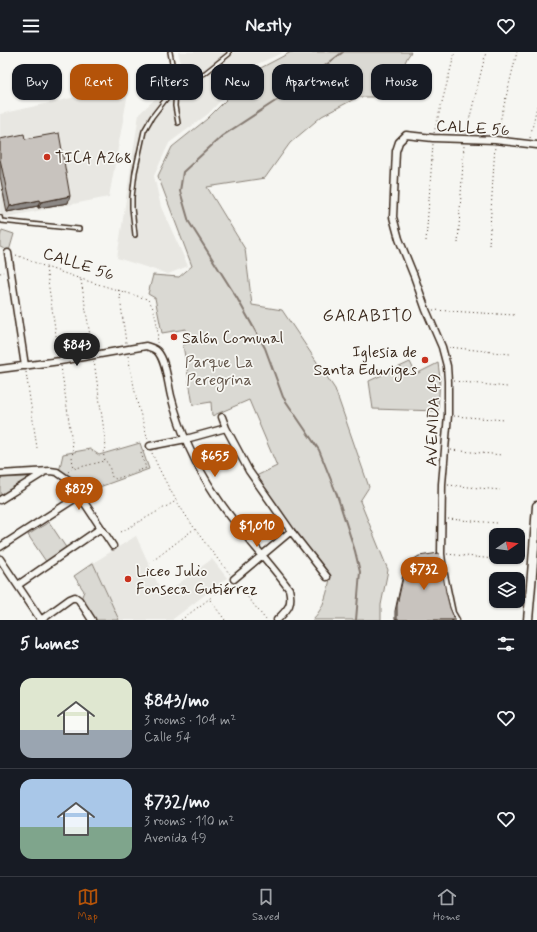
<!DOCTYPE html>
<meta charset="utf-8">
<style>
:root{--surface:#171b24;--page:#242831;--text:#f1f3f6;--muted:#9ea1a6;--line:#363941;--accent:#b45309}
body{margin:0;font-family:Mynerve,sans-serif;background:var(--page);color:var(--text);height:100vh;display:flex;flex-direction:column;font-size:15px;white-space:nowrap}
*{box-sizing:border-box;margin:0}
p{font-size:13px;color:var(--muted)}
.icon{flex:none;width:22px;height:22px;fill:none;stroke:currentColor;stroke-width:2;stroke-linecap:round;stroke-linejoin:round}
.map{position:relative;height:568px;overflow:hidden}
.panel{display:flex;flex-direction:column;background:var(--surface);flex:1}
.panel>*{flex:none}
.hud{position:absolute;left:12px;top:12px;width:513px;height:36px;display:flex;gap:8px}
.needle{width:26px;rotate:77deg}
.fabs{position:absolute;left:489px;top:476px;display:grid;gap:8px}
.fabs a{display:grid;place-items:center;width:36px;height:36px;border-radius:8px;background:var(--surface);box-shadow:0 1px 3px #0004;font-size:20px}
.price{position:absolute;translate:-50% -34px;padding:0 9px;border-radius:14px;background:var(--accent);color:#fff;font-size:13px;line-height:26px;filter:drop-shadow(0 1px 2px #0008)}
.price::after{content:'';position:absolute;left:50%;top:24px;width:12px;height:9px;margin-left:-6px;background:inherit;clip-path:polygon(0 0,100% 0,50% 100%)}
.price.active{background:#222;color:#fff}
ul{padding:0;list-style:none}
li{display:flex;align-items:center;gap:12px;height:100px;padding:0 20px}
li+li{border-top:1px solid var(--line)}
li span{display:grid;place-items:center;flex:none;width:112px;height:80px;border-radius:12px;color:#555}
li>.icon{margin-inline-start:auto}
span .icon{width:48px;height:48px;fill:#fffc;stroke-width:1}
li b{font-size:17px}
h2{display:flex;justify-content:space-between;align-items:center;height:48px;padding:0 20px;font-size:17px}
.pill{padding:0 14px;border-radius:12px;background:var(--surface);box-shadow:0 1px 3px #0004;font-size:14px;line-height:36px}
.pill.active{background:var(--accent);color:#fff}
header{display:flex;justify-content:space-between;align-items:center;height:52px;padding:0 20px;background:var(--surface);font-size:18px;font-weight:700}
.menu{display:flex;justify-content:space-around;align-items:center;height:56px;border-top:1px solid var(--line);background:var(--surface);font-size:11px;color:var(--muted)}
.menu a{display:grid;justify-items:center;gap:2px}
.menu .active{color:var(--accent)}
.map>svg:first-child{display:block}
</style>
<header><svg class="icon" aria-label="menu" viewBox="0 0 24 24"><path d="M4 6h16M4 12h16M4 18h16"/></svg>Nestly<svg class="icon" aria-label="heart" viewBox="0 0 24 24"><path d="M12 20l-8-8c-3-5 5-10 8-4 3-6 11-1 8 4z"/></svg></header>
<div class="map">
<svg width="537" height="568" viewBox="0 0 537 568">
<rect width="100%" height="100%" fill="#f6f6f2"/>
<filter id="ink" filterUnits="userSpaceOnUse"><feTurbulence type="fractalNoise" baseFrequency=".025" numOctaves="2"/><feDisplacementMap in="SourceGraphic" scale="8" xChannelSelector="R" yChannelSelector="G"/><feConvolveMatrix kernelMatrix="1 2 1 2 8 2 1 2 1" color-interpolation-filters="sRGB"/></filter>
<g filter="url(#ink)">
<path fill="#e8e7e2" d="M178 0H284L253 14 208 62 169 91 154 124 161 155 188 214 168 222 117 206 139 62 167 36 182 16Z
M125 34 128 41 109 145 1 166 0 160V62Z
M136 484 163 543 212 507 227 526 173 567V568H119L93 511Z"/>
<path fill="#dad9d3" stroke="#8a8278" d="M291 0H411L407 6 394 36 377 45H358L322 64 290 91 265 126 207 135 245 197 252 253 282 258 335 337 369 435 360 449 388 518 381 553V568H312C325 556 327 539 331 523L297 482 256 424 277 414 249 348 212 364 211 350 193 353 183 293 189 291 186 277 162 281 155 246 148 242 153 223 179 225 192 214 158 124 172 95 207 67 255 19Z
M2 178 14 182 9 199 0 195V185Z
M410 310 416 322 438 311 440 326 438 359 373 357 369 329Z
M140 391 149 417 83 441 59 420 63 402 90 397 99 403Z
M29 425 26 430 0 446V426Z
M49 470 67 497 47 511 28 483Z
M93 511 119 568H95L81 547 84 539 74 524Z"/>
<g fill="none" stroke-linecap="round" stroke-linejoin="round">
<path stroke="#857a71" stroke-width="2" d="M343 0 300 33 222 84 183 120 180 139 189 170 237 246 265 296 283 345 319 398 337 443 355 499 360 520 356 568"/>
<g stroke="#3b2a1e" stroke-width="6">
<path id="service" d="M170 0 176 34 175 54 178 71
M0 165 1 169 79 177
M135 183 132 156V145L135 120 144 79 152 65 176 34 205 21 229 2V0"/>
</g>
<g stroke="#3b2a1e" stroke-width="9">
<path id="minor" d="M8 201 25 314
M0 317 60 309 146 294C149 295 154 296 157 299 166 308 168 332 171 344 180 379 196 414 216 444 237 477 266 505 289 537 293 553 288 557 277 568
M226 376 249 419 291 479 327 525
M150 394 186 387 226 376 222 365
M0 422 50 419 57 420 70 429 113 494
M0 448 43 421
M0 495 79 444
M0 507 41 568
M234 527 291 479
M18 533 101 476
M41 568 70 547 75 545 79 548 92 568
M456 568 452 561 443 518 441 502 442 432 448 363V329L447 314 442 295 426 258 414 224 399 187 393 165 396 99 399 90 406 83 433 86 495 88 537 93"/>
</g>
<g stroke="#3b2a1e" stroke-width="11">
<path id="tertiary" d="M528 568 533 510 537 454"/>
</g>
<path stroke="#3b2a1e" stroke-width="1" stroke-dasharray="1 3" stroke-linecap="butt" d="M434 81 455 0
M466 81 486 0
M497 82 517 0
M530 86 537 54
M426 189 433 92
M458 191 464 94
M489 193 495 93
M16 203 46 215 81 227 147 247C156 255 159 279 157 291
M46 216 59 303
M0 221 4 220
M81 228 92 296
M119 238 126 291
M433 258 514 263
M449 295 510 302
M128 304 137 350 148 388
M94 309 105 386 106 396 103 400 105 409
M61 314 73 397 72 407 74 416
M26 320 37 396
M454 329 507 335
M454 364 505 368
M451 398 502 403
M152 401C171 446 199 485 230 522
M68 420 72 417 105 409C110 411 110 420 112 425L116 427 146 416 141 401 146 398
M448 433 500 438
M448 467 497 471
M121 480 176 449
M447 502 494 507
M150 511 194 477
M238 533 266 568
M210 548 225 568
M181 568 209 547 229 531"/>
<use href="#service" stroke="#f6f6f2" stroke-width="3"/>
<use href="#minor" stroke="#f6f6f2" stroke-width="6"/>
<use href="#tertiary" stroke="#f6f6f2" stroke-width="8"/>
</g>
<path fill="#aca8a3" stroke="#3b2a1e" d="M0 87H25L68 151 38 156V154L7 160 0 124Z
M406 512 446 540 450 556 455 568H395V559L404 518Z"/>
<path fill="#8c8885" stroke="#3b2a1e" d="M70 144 68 151 38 156 41 150Z
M40 148 38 154 7 160 10 154Z"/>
<path fill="#c8c3be" stroke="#3b2a1e" d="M59 81 70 144 41 150 40 148 10 154 0 107V87L24 82 25 87Z
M439 501 446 540 450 556 455 568H397V553L406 512 419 504Z"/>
</g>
<g fill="#c8321e" stroke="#f6f6f2" stroke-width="1.5">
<circle cx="47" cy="105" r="4"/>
<circle cx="174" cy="285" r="4"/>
<circle cx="425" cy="308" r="4"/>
<circle cx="128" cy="527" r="4"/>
</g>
<g text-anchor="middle" stroke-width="3.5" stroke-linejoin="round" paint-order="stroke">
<g font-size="16" fill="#3b2a1e" stroke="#f6f6f2">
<text transform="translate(473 75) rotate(4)" y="6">CALLE 56</text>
<text transform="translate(79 211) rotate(18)" y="6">CALLE 56</text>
<text transform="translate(432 368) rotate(-88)" y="6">AVENIDA 49</text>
</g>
<g font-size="16" fill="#3b2a1e" stroke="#f6f6f2" text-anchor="start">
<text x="55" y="111">TICA A268</text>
<text x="182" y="291">Salón Comunal</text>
<text x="417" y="305" text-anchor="end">Iglesia de<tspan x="417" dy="18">Santa Eduviges</tspan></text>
<text x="136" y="524">Liceo Julio<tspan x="136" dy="18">Fonseca Gutiérrez</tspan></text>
</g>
<g font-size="16" fill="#63564b" stroke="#f6f6f2">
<text x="219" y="315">Parque La<tspan x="219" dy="18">Peregrina</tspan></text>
</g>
<g font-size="17" letter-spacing="1" fill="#3b2a1e" stroke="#f6f6f2">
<text x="368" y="269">GARABITO</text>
</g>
</g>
</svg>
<div class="fabs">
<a><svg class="needle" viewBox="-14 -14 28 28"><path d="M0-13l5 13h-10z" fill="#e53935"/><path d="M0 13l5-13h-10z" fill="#9ea1a6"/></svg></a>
<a><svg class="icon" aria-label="layers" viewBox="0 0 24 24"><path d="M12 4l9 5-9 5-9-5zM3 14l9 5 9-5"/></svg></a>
</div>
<b class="price active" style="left:77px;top:315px">$843</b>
<b class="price" style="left:215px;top:426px">$655</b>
<b class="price" style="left:79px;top:459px">$829</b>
<b class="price" style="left:257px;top:496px">$1,010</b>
<b class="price" style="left:424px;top:539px">$732</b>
<div class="hud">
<a class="pill">Buy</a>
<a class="pill active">Rent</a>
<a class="pill">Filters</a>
<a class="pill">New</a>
<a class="pill">Apartment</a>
<a class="pill">House</a>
</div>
</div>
<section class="panel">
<h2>5 homes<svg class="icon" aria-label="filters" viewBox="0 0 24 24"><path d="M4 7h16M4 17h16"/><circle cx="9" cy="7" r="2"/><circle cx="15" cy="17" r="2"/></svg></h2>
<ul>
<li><span style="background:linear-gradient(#dfe7d0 65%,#9aa5b1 0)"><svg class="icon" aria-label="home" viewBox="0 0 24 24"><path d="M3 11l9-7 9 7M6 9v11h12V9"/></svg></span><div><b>$843/mo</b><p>3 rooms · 104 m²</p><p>Calle 54</p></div><svg class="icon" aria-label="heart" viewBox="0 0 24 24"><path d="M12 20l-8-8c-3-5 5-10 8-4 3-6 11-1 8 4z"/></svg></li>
<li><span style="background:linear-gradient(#a9c7e8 60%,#7fa58c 0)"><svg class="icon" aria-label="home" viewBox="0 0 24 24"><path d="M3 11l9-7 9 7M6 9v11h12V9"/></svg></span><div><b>$732/mo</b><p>3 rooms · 110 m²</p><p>Avenida 49</p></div><svg class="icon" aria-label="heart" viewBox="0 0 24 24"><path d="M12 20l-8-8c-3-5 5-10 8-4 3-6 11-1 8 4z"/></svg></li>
</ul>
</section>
<nav class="menu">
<a class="active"><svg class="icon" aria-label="map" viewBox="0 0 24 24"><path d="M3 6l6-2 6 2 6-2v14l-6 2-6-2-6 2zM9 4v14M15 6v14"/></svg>Map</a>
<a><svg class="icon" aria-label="saved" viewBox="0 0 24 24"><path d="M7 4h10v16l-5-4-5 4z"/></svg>Saved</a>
<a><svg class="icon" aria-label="home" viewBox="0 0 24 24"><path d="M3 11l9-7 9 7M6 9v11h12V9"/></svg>Home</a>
</nav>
